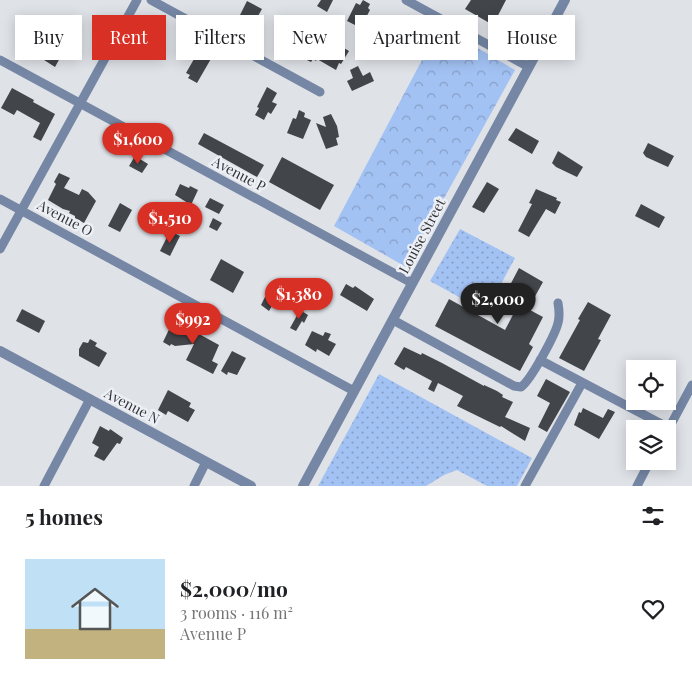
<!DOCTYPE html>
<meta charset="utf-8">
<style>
:root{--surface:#fff;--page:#f2f2f2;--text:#202124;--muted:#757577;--accent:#d93025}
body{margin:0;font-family:"Playfair Display",serif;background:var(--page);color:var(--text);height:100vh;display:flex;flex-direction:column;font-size:19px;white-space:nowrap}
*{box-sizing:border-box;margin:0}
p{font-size:16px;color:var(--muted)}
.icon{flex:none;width:28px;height:28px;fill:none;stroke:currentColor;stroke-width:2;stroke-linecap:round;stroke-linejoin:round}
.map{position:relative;height:486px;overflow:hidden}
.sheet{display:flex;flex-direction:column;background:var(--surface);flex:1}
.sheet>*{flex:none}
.guide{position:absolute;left:15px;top:15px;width:662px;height:45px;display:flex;gap:10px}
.fabs{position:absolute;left:626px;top:360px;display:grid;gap:10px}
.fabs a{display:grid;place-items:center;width:50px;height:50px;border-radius:0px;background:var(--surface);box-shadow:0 2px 12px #0003;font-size:25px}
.price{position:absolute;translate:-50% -42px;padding:0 11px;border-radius:18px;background:var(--accent);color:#fff;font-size:16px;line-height:32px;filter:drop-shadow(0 1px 2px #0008)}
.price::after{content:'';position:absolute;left:50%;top:30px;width:15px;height:11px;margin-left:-8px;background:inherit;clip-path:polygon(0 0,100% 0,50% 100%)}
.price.active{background:#222;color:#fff}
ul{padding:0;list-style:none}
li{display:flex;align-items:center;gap:15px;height:125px;padding:0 25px}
li span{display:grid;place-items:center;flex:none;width:140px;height:100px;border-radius:0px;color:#555}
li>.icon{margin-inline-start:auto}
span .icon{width:60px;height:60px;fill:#fffc;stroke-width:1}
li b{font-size:21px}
h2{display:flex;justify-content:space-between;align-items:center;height:60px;padding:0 25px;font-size:21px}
.chip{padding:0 18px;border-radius:0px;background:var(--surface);box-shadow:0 2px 12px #0003;font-size:18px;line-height:45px}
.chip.active{background:var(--accent);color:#fff}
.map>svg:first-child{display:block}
</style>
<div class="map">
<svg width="692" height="486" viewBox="0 0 692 486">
<defs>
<pattern id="grass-dots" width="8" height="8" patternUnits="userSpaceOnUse" patternTransform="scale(1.25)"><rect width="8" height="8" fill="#a3c2f4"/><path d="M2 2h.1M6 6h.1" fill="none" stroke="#859ec6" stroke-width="1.8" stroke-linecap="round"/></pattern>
<pattern id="park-crowns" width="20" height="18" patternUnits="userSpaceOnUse" patternTransform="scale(1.25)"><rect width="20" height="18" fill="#a3c2f4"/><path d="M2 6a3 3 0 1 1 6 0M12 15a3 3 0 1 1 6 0" fill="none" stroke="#859ec6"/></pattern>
</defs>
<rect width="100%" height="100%" fill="#dfe2e7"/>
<path fill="url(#grass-dots)" d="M460 229 515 258 486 312 430 281Z
M379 374 532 458 517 486H487L457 470 444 475 426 486H318Z"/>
<path fill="url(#park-crowns)" d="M440 26 515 70 406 267 334 226Z"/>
<path fill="#424549" d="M321 0H333L327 12 317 6Z
M363 0 370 4 368 8 370 10 362 25 357 22 355 25 347 21 356 3 360 5Z
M471 0H506L493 25 465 9Z
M247 1 262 9 250 30 244 27 245 24 238 19Z
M300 25 309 29 308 31 325 37 349 51 341 64 339 63 336 70 317 59 316 61 313 59 311 62 286 50Z
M42 38 54 44 56 41 62 44 60 47 65 49 55 67 33 53Z
M198 52 202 54 203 53 212 57 197 83 188 78 190 75 186 73Z
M358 66 363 76 370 72 374 81 352 91 347 81 353 78 350 70Z
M267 87 277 93 272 102 277 104 271 114 268 112 264 120 255 115 259 108 257 107Z
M12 88 34 100 33 102 55 114 41 141 33 137 40 123 17 110 14 115 1 108Z
M299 110 305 113 304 117 311 120 303 139 287 133 293 118 296 119Z
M331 114 337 126 339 137 336 138 338 145 326 149 316 123 326 127 323 117Z
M516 128 539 141 532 154 508 140Z
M204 133 264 165 257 177 198 144Z
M648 143 674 156 668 167 646 157 643 153Z
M558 151 583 167 577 177 556 167 552 163Z
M135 156 148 164 142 173 129 166Z
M282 157 334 185 320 210 269 182Z
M59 173 70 178 64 188 79 195 82 189 88 192 96 201 84 223 75 218V216L69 213 70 211 63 209 48 200 56 184 54 182Z
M487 182 499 189 484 213 472 207Z
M180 184 189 188 190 186 198 190 191 205 175 195Z
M536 189 557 198 556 200 561 202 555 214 546 209 529 237 518 231 532 204 529 203Z
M210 198 224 205 219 214 205 207Z
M120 203 132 210 120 232 108 226Z
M641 204 665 217 659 228 635 216Z
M187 207 195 213 188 221 181 214Z
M213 218 222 223 217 231 209 227Z
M170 231 180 236 170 256 160 251Z
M221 259 244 272 233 293 210 280Z
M519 268 543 282 528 309 543 317 529 344 533 347 520 371 435 326 449 299 505 330 516 309 514 308 521 294 509 287Z
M346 284 353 288 355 286 374 299 367 311 340 295Z
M271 285 281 290 269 311 261 305Z
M588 302 611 315 598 339 601 340 584 371 559 358 580 320 578 319Z
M22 309 45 321 39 333 16 321Z
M300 310 308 315 304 323 302 321 296 331 290 328Z
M174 319 186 324 190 329 219 345 212 361 218 364 213 374 186 360 194 344 175 346 171 344 170 346 163 342Z
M312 331 323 336 325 332 331 334 328 340 336 344 329 356 317 349 316 352 305 345Z
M90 339 97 343 95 346 107 353 99 367 79 356V349L83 342 88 343Z
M404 347 421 355 422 353 442 363 484 386V385L497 391 503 395 502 397 513 402 505 417 530 428 525 441 501 426 500 427 457 406 463 396 438 383 434 392 428 389 432 381 406 367 404 370 394 364Z
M232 351 246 358 237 375 228 372 227 375 221 371Z
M546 379 570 392 547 432 538 427 550 403 537 396Z
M168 390 191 403 189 407 195 410 188 422 168 411 166 415 158 410Z
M583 408 603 418 608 409 615 412 599 439 574 425 579 412 581 413Z
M100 426 109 431 110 429 123 438 120 444 117 443 104 461 94 456 99 447 92 443Z"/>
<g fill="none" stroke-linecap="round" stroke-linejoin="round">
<path stroke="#7587a5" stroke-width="9" d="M151 0 320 92
M406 0 529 67
M0 60 412 283
M0 199 354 391
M0 249 137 0
M393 320 514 386 521 387C531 380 555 335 558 323 560 316 559 309 558 303
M540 360 669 428
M668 430 692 385
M44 486 90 399
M194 486 206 462
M525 486 582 383
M637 486 650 461"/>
<path stroke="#7587a5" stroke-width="10" d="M0 351 251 486
M303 486 565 0"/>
</g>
<g text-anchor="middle" stroke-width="5" stroke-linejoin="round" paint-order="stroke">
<g font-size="14" fill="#313234" stroke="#eceff5">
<text transform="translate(239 174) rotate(28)" y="5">Avenue P</text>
<text transform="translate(65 218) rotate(28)" y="5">Avenue O</text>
<text transform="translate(422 236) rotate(-62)" y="5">Louise Street</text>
<text transform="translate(132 406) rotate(28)" y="5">Avenue N</text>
</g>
</g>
</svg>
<div class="fabs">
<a><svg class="icon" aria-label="locate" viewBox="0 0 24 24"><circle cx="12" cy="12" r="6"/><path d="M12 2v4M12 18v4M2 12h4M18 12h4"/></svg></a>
<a><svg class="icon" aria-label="layers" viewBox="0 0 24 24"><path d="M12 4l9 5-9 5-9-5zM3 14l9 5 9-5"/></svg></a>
</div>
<b class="price" style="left:138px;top:165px">$1,600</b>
<b class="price" style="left:170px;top:244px">$1,510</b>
<b class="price" style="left:299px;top:320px">$1,380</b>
<b class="price active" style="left:498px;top:325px">$2,000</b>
<b class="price" style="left:193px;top:345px">$992</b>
<div class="guide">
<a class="chip">Buy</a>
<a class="chip active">Rent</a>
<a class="chip">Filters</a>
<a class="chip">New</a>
<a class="chip">Apartment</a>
<a class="chip">House</a>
</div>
</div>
<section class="sheet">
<h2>5 homes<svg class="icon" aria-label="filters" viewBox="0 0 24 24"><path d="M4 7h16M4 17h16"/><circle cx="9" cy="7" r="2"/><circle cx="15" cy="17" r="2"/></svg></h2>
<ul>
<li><span style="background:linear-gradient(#bfe0f5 70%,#c2b280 0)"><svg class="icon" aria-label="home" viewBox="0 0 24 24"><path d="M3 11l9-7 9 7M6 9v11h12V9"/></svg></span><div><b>$2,000/mo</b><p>3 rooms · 116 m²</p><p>Avenue P</p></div><svg class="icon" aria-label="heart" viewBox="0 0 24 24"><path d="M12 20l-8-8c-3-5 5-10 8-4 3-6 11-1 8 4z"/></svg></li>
</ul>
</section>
